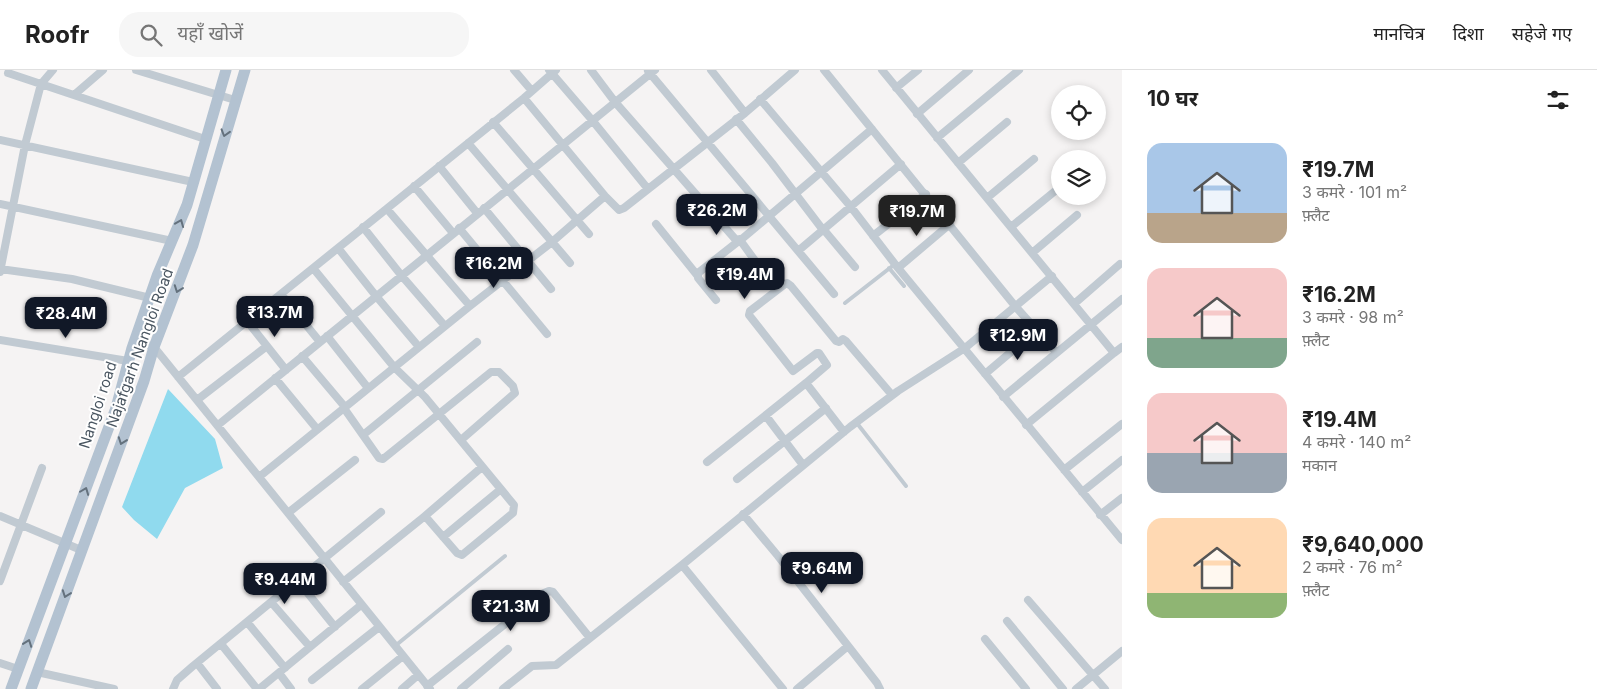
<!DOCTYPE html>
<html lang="hi">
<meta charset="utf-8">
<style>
:root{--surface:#fff;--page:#f6f6f6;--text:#222;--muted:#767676;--line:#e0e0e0;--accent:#111827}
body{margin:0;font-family:Inter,"Noto Sans Devanagari",sans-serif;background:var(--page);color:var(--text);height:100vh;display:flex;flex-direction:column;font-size:19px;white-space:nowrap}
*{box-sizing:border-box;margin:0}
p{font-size:16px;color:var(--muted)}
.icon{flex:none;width:28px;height:28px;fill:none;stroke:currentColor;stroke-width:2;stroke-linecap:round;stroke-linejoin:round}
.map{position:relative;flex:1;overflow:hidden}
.side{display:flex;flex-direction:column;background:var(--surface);width:475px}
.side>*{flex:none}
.buttons{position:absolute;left:1051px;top:15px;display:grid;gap:10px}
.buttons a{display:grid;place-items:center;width:55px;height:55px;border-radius:50%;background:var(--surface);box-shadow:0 2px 8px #0003;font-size:25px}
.price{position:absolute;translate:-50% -42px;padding:0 11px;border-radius:10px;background:var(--accent);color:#fff;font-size:16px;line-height:32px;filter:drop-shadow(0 1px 2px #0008)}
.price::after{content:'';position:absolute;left:50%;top:30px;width:15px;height:11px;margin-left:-8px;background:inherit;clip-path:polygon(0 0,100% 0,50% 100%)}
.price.current{background:#222;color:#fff}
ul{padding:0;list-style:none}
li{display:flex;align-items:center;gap:15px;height:125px;padding:0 25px}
li span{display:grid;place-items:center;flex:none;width:140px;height:100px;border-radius:15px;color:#555}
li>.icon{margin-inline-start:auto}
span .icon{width:60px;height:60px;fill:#fffc;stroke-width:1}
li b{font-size:21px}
h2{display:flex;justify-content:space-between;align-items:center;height:60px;padding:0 25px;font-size:21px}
header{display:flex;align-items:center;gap:30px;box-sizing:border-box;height:70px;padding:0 25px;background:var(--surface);border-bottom:1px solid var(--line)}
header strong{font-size:24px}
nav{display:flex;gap:28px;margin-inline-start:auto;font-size:18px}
.search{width:350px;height:45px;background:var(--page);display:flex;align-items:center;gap:12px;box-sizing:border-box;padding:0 18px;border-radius:20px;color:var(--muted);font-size:19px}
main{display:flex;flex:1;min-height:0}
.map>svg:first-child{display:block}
</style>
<header>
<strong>Roofr</strong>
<div class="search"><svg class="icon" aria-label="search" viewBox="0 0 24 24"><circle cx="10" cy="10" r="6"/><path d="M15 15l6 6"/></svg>यहाँ खोजें</div>
<nav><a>मानचित्र</a><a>दिशा</a><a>सहेजे गए</a></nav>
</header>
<main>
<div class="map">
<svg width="1122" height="619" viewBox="0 0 1122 619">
<rect width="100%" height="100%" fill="#f5f3f3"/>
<path fill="#90daee" d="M168 319 215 369 223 398 185 418 157 469 134 450 122 437Z"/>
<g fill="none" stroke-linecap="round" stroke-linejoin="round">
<path stroke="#c1cad2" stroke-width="4" d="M889 198 904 216
M845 233 895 194
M856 352 906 416
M395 576 505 486"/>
<path stroke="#c1cad2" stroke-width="8" d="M136 0 235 30
M514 0 532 21
M549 0 592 50 648 119
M591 0 615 32 736 170 743 168 872 59
M711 0 745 43
M824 0 1015 236 1056 282
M882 0 1114 283 1122 277
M648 1 834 224
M8 3 205 69
M896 18 918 0
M74 25 103 0
M524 28 605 126 619 140 624 138 745 43 795 0
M760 29 851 137 898 198 1122 470
M917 44 969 0
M736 49 772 93 823 160
M493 52 589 164
M937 68 1019 0
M0 70 193 112
M468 73 570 193
M958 93 1007 52
M439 96 477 143
M414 116 453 163
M987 128 1034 89
M0 134 172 171
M484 138 551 219
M387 139 470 236
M656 154 697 205
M363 157 401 205 445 256
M1011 157 1060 117
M459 158 547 264
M824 160 855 197
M873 166 926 124
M338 178 376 226 419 277
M798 181 901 94
M1032 183 1077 145
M313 198 394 297 425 327 514 435 513 443 462 485 457 483 425 446 343 512
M898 198 950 154
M0 199 72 209 150 228
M0 202 25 75 41 14 53 0
M281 224 320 272
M716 230 698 208V203L740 170 764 203
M1074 234 1120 194
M247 251 286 300
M327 266 368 318
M0 270 128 291
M134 271 154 277 430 619
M302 286 345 337
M985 304 1037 260
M178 307 524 28 556 0
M275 308 317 359
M806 313 844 362
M1003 327 1122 229
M197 330 267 276
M346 341 379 388 383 389 491 302H499L513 316 515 323 461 370
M766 346 803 395
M218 355 655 0
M1026 355 1114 283
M363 365 477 272
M707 392 806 313 827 295 819 283H817L793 301 749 245 750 241 785 214 787 213 791 216 836 271 839 272 843 269 846 271 892 325
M1064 400 1122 354
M259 407 470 236 552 172 605 126
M737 409 826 338
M1082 422 1122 390
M288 443 355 390
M743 444 778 486 877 613 880 619
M1100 445 1122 428
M0 446 81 480
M425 446 482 397
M443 467 501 419
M682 495 783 619
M0 511 42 398
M298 511 335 557
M1028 530 1105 619
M271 532 310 577
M1007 551 1063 619
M247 552 285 598
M985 569 1026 619
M221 574 257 619
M0 593 18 599
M197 593 217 619
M37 602 114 619
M279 603 291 619
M312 610 379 557
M427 616 544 523 549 521 553 522 590 568
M173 619 177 610 193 596 381 442
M259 619 361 535
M362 619 403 586
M402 619 418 605
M461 619 508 579
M503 619 532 596 556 595 682 495 850 357 898 321 965 278 1052 206
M797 619 848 576
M1076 619 1122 581"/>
<path stroke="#b3c2d1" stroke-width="11" d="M11 619 116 338 132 278 157 206 187 135 226 0
M31 619 144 311 154 277 193 175 245 0"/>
</g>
<defs><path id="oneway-chevron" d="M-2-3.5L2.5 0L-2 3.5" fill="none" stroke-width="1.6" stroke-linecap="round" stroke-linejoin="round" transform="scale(1.25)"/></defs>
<g stroke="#64717d">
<use href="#oneway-chevron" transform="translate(225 63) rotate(107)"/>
<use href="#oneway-chevron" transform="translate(180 153) rotate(-68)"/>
<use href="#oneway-chevron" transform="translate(178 219) rotate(110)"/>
<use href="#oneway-chevron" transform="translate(122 371) rotate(110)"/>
<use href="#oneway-chevron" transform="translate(85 421) rotate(-69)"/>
<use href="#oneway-chevron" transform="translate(66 524) rotate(110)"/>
<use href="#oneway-chevron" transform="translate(28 573) rotate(-70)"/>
</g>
<g text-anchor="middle" stroke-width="4" stroke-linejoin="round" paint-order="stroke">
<g font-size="15" fill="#4a5661" stroke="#fff">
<text transform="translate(140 278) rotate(-70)" y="5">Najafgarh Nangloi Road</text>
<text transform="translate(98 335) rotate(-72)" y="5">Nangloi road</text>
</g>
</g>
</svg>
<div class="buttons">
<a><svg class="icon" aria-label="locate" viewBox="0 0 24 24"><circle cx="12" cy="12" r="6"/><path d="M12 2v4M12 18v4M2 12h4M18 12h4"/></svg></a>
<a><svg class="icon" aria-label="layers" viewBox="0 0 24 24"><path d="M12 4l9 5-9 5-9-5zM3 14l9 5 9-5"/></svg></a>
</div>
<b class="price" style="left:717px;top:166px">₹26.2M</b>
<b class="price current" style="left:917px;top:167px">₹19.7M</b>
<b class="price" style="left:494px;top:219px">₹16.2M</b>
<b class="price" style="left:745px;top:230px">₹19.4M</b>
<b class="price" style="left:275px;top:268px">₹13.7M</b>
<b class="price" style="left:66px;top:269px">₹28.4M</b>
<b class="price" style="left:1018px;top:291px">₹12.9M</b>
<b class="price" style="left:822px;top:524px">₹9.64M</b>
<b class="price" style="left:285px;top:535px">₹9.44M</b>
<b class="price" style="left:511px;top:562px">₹21.3M</b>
</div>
<section class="side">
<h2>10 घर<svg class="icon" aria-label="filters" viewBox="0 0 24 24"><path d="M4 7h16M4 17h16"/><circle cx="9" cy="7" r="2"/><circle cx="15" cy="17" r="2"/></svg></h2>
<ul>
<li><span style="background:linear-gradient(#a9c7e8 70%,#b9a48a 0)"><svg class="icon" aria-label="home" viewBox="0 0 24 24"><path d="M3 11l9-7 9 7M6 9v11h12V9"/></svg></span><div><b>₹19.7M</b><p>3 कमरे · 101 m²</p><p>फ़्लैट</p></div></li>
<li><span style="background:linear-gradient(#f6c9c9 70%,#7fa58c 0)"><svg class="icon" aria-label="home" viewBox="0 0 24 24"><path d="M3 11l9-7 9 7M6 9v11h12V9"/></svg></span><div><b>₹16.2M</b><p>3 कमरे · 98 m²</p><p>फ़्लैट</p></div></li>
<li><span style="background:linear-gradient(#f6c9c9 60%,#9aa5b1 0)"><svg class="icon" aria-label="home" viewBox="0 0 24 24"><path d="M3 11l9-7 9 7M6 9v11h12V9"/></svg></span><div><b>₹19.4M</b><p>4 कमरे · 140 m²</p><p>मकान</p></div></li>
<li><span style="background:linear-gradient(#ffd9b3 75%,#8fb573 0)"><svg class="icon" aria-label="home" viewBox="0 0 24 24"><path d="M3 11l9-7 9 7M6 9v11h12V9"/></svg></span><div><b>₹9,640,000</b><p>2 कमरे · 76 m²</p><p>फ़्लैट</p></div></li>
</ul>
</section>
</main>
